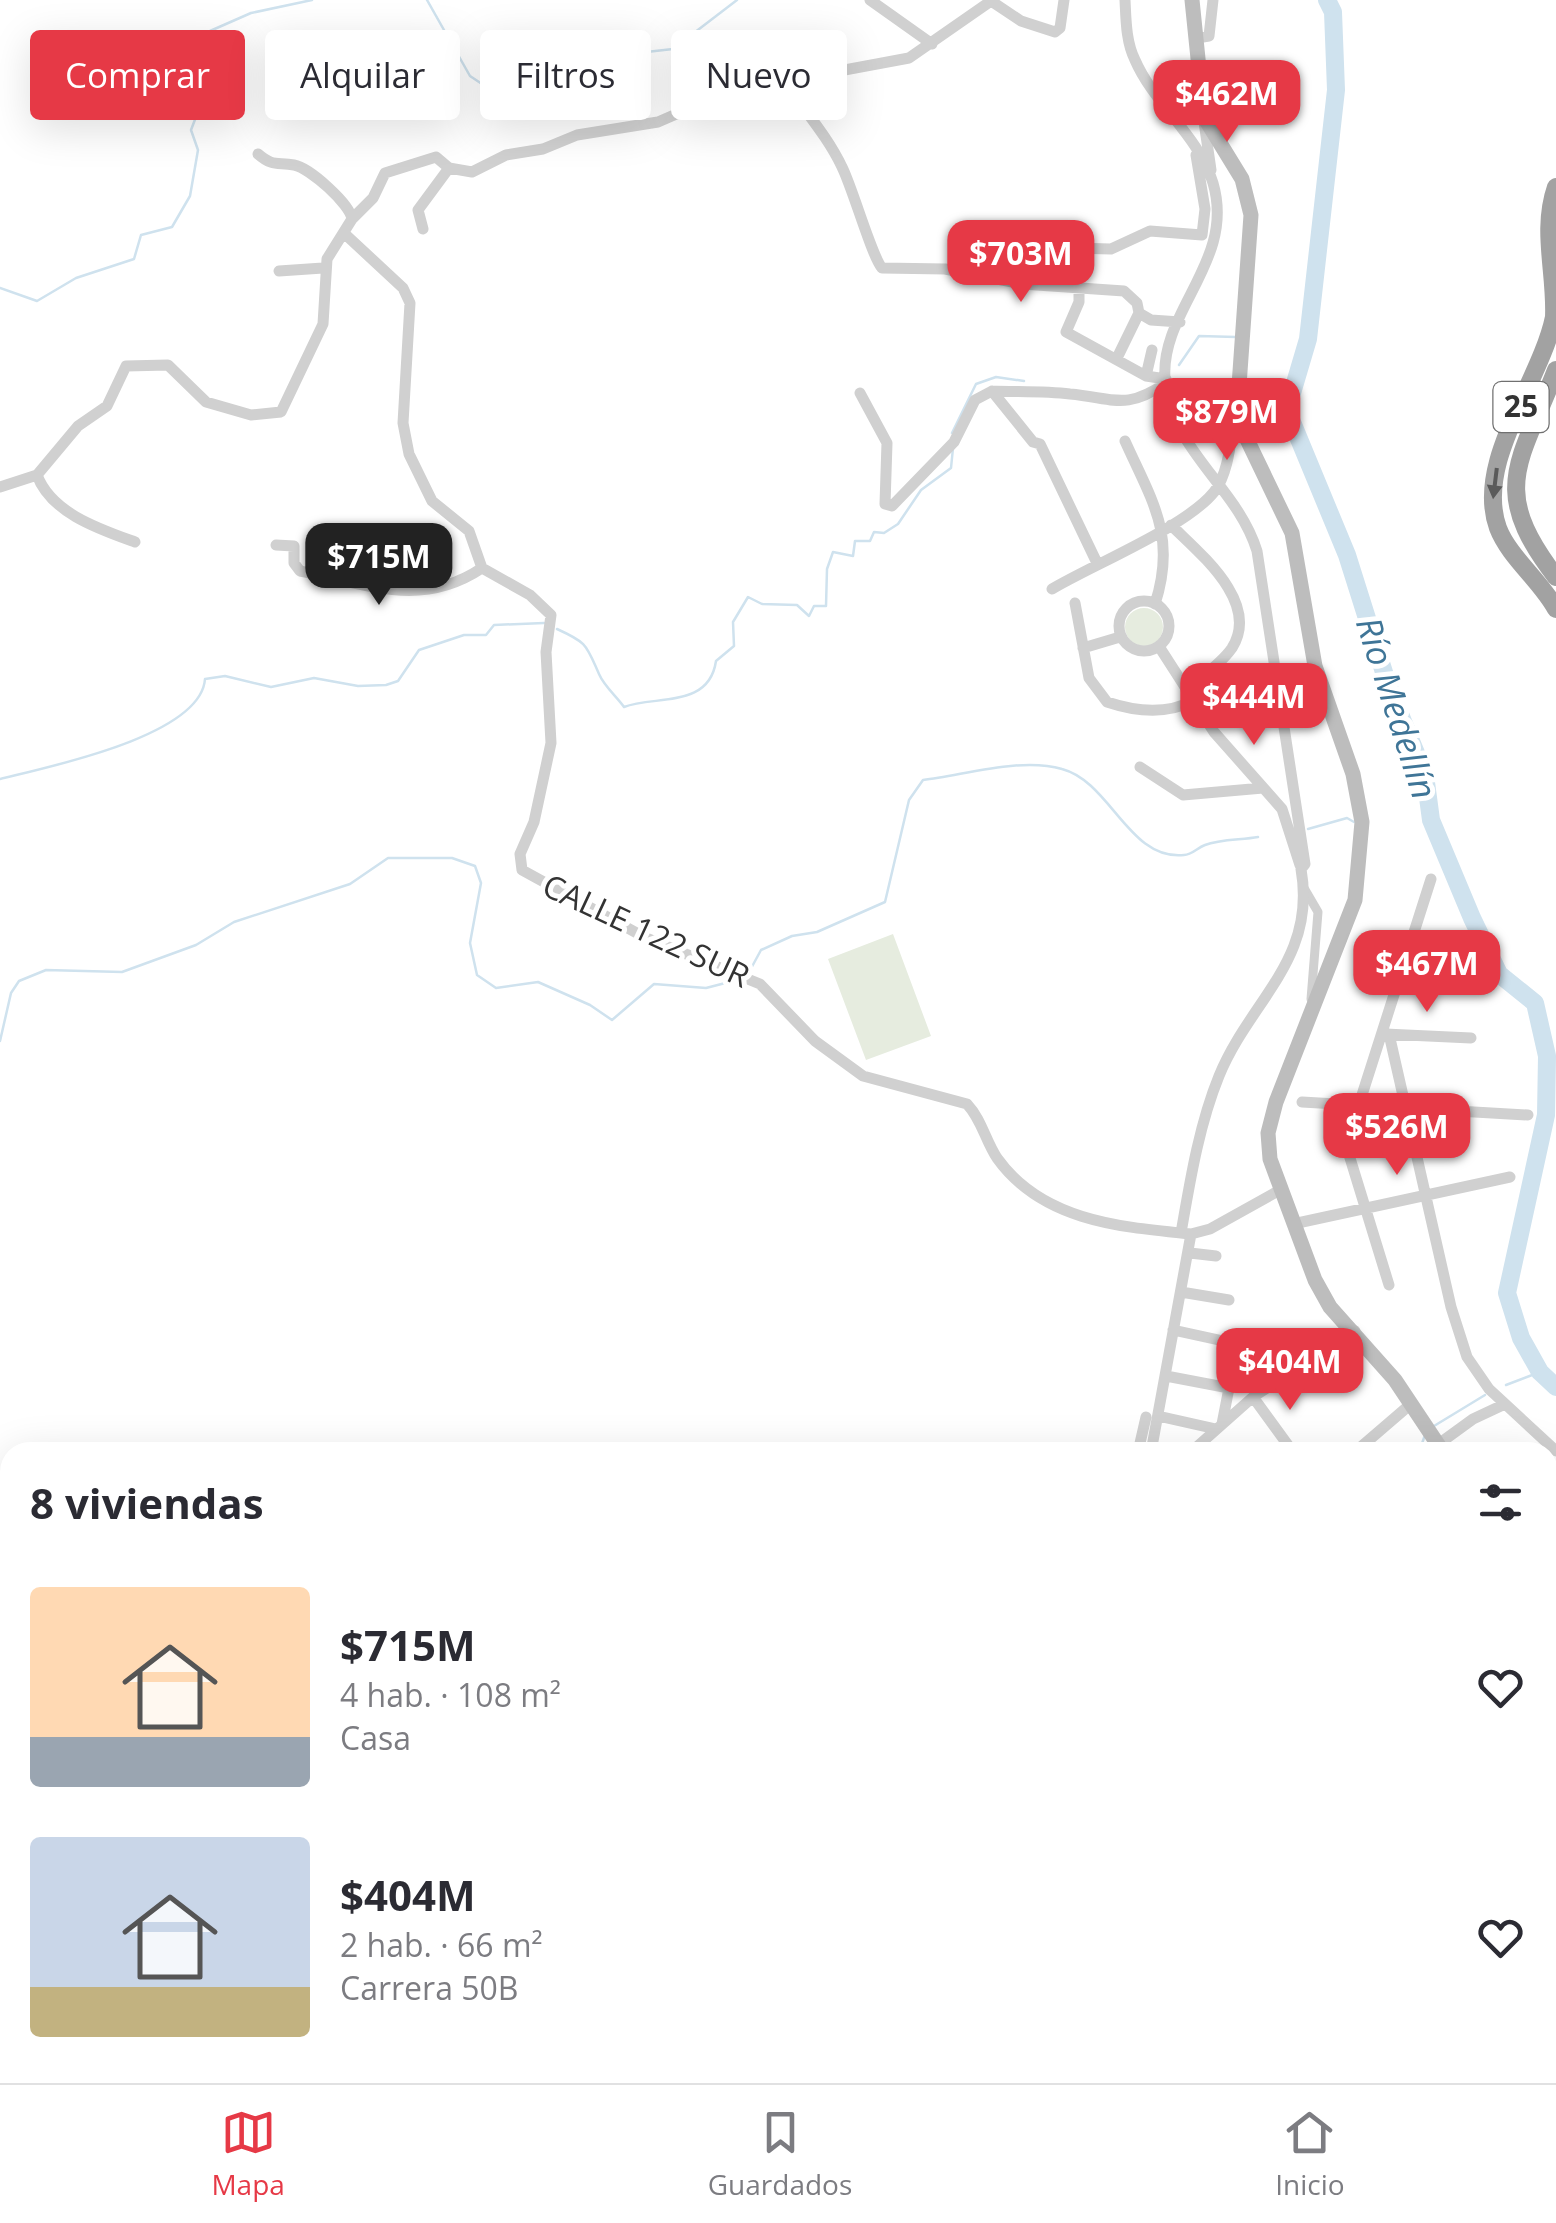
<!DOCTYPE html>
<html lang="es">
<meta charset="utf-8">
<style>
:root{--surface:#fff;--page:#f7f7f7;--text:#2b2b33;--muted:#7c7c81;--line:#e1e1e2;--accent:#e63946}
body{margin:0;font-family:"Open Sans",sans-serif;background:var(--page);color:var(--text);height:100vh;display:flex;flex-direction:column;font-size:38px;white-space:nowrap}
*{box-sizing:border-box;margin:0}
p{font-size:32px;color:var(--muted)}
.icon{flex:none;width:55px;height:55px;fill:none;stroke:currentColor;stroke-width:2;stroke-linecap:round;stroke-linejoin:round}
.map{position:relative;flex:1;overflow:hidden}
.sheet{position:absolute;left:0px;top:1442px;width:1558px;height:642px;display:flex;flex-direction:column;background:var(--surface);border-radius:30px 30px 0 0;box-shadow:0 10px 40px #0002}
.sheet>*{flex:none}
.top-card{position:absolute;left:30px;top:30px;width:1000px;height:90px;display:flex;gap:20px}
.price{position:absolute;translate:-50% -85px;padding:0 22px;border-radius:20px;background:var(--accent);color:#fff;font-size:32px;line-height:65px;filter:drop-shadow(0 2px 5px #0008)}
.price::after{content:'';position:absolute;left:50%;top:60px;width:30px;height:22px;margin-left:-15px;background:inherit;clip-path:polygon(0 0,100% 0,50% 100%)}
.price.current{background:#222;color:#fff}
ul{padding:0;list-style:none}
li{display:flex;align-items:center;gap:30px;height:250px;padding:0 30px}
li span{display:grid;place-items:center;flex:none;width:280px;height:200px;border-radius:10px;color:#555}
li>.icon{margin-inline-start:auto}
span .icon{width:120px;height:120px;fill:#fffc;stroke-width:1}
li b{font-size:42px}
h2{display:flex;justify-content:space-between;align-items:center;height:120px;padding:0 30px;font-size:42px}
.pill{padding:0 35px;border-radius:10px;background:var(--surface);box-shadow:0 10px 40px #0002;font-size:35px;line-height:90px}
.pill.current{background:var(--accent);color:#fff}
.tabs{display:flex;justify-content:space-around;align-items:center;height:140px;border-top:2px solid var(--line);background:var(--surface);font-size:28px;color:var(--muted)}
.tabs a{display:grid;justify-items:center;gap:5px}
.tabs .current{color:var(--accent)}
.map>svg:first-child{display:block}
</style>
<div class="map">
<svg width="1556" height="2083" viewBox="0 0 1556 2083">
<rect width="100%" height="100%" fill="#fff"/>
<path fill="#e6ecdf" d="M1125 627a19 19 0 1 1 38 0a19 19 0 1 1-38 0Z
M893 934 931 1036 866 1060 828 959Z"/>
<g fill="none" stroke-linecap="round" stroke-linejoin="round">
<path stroke="#cfe2ee" stroke-width="2.5" d="M427 0 470 76 494 92 520 91 593 58 673 49 737 0
M0 288 37 301 76 278 134 259 141 235 172 227 190 196 198 150 191 130 207 88 203 40 210 31 251 13 312 0
M1179 365 1199 336 1236 337
M952 433 976 384 996 377 1024 381
M557 629C588 643 586 645 599 674 604 686 617 697 624 707 655 695 709 709 716 661L734 646 733 622 748 597 762 604 797 605 809 616 814 606H826L827 569 833 552 853 556 855 541H870L874 532 884 533 898 524 921 490 951 468 953 448
M0 779C48 767 201 736 205 679L225 676 271 687 314 678 358 686 386 685 398 681 419 650 464 635H486L494 625 544 623
M1308 829 1347 818 1354 822
M748 974 761 950 792 936 817 932 885 902 909 800 923 780C965 775 1021 757 1062 769 1111 782 1129 861 1184 855 1192 855 1197 848 1205 845 1220 839 1242 840 1258 837
M0 1041 11 993 19 981 46 970 122 972 196 945 234 922 350 884 388 858H452L475 866 481 883 470 943 477 975 496 988 538 982 590 1005 612 1020 654 984 706 988 737 980
M1506 1385 1540 1372
M1434 1426 1485 1395
M1419 1452 1425 1435"/>
<path stroke="#cfe2ee" stroke-width="18" d="M1327 0 1333 12 1336 90 1308 339 1287 410 1347 555 1388 685 1425 775 1431 820 1472 918 1499 974 1535 1003 1547 1056 1546 1115 1507 1293 1521 1338 1540 1372 1556 1387"/>
<path stroke="#d0d0d0" stroke-width="9" d="M1304 888 1318 912 1311 999"/>
<path stroke="#d0d0d0" stroke-width="11" d="M870 0 932 44
M1125 0C1126 20 1126 42 1135 60 1154 104 1199 136 1213 183 1236 261 1160 310 1165 379 1171 451 1237 486 1257 551L1305 864 1301 869C1317 960 1250 1000 1219 1076 1199 1125 1190 1181 1181 1233
M1197 38 1209 36 1213 0
M785 82C804 110 828 137 842 167 853 189 872 257 882 268L945 269 1022 284 1124 291 1137 303 1139 313 1151 320 1180 322
M1203 115 1211 170
M258 154C273 167 277 162 294 165 310 168 350 204 352 219
M423 229 418 210 449 168
M346 235 403 288 410 303 403 423 409 454 432 501 469 531 482 568 530 595 551 615 546 652 551 743 534 822 520 854 522 870 644 937 760 984 815 1041 863 1076 967 1104C982 1120 985 1140 997 1158 1042 1221 1120 1227 1191 1234L1210 1229 1280 1190
M279 271 323 268
M1022 284 1026 251 1032 247 1111 249 1150 231 1202 235 1205 209 1196 155
M1079 288V302L1066 332 1146 376 1166 379
M1117 358 1139 313
M1146 376 1152 350
M992 391 1033 442 1040 444 1097 563
M860 393 887 443 885 504 892 506 954 442 975 400 992 391C1018 392 1045 391 1070 394 1114 398 1125 411 1166 383
M1125 441C1152 501 1177 536 1155 604
M37 475C51 513 99 529 135 542
M0 487 37 475 78 426 107 406 126 366 168 365 206 402 251 415 281 412 323 324 327 259 352 219 373 198 385 173 436 157 449 168 472 172 506 155 543 149 577 135 658 122 727 92 909 58 991 1 1021 21 1055 32 1060 28 1064 0
M1171 525C1199 553 1261 602 1232 648 1221 664 1201 677 1186 690
M276 545 294 546V563L300 571C367 584 421 609 482 568
M1052 589C1094 564 1186 527 1214 492 1230 472 1231 434 1236 409
M1119 626a25 25 0 1 1 50 0a25 25 0 1 1-50 0Z
M1075 603 1089 678 1107 702C1134 711 1166 715 1192 701
M1083 648 1120 637
M1160 648 1214 732 1282 809 1300 865
M1140 767 1183 795 1263 788
M1385 1034 1471 1038
M1389 1034 1451 1307 1467 1357 1489 1389 1556 1451
M1302 1102 1528 1115
M1293 1224 1510 1177
M1190 1253 1216 1256
M1389 1285 1346 1145 1431 879
M1181 1292 1229 1300
M1173 1330 1228 1342
M1166 1376 1229 1388 1222 1424
M1253 1397 1293 1452
M1158 1416 1216 1429
M1440 1443 1473 1419 1505 1404
M1138 1452 1146 1417
M1155 1452H1151L1191 1234
M1191 1452 1253 1397 1355 1331
M1355 1452 1412 1403
M1548 1760 1556 1759
M1548 2009 1556 2008
M1074 2075 1082 2083
M1340 2075 1342 2083
M1458 2075 1460 2083
M686 2083 691 2075
M1000 2083 1011 2075"/>
<path stroke="#d0d0d0" stroke-width="14" d="M1233 2083 1234 2075"/>
<path stroke="#bdbdbd" stroke-width="15" d="M1192 0 1204 117 1242 179 1251 215 1238 400 1242 429 1292 533 1315 666 1353 774 1362 822 1355 900 1276 1102 1268 1133 1270 1159 1315 1280 1330 1307 1395 1380 1443 1452
M1548 1887 1556 1885
M1548 1919 1556 1957"/>
<path stroke="#a2a2a2" stroke-width="18" d="M1556 187C1541 230 1556 273 1554 317 1541 381 1474 462 1498 528 1509 557 1541 581 1556 609
M1556 370C1520 463 1488 489 1556 577"/>
</g>
<defs><path id="oneway-solid" d="M-6-.8H1V-3.2L6.5 0L1 3.2V.8H-6Z" transform="scale(2.5)"/></defs>
<use fill="#5a5a5a" href="#oneway-solid" transform="translate(1495 483) rotate(97)"/>
<g text-anchor="middle" stroke-width="10" stroke-linejoin="round" paint-order="stroke">
<rect fill="#fff" stroke="#707070" stroke-width="2.5" x="1493.5" y="382" width="55" height="50" rx="8"/>
<g font-size="30" font-weight="bold" fill="#333">
<text x="1521" y="417">25</text>
</g>
<g font-size="32" fill="#333" stroke="#fff">
<text transform="translate(646 931) rotate(25)" y="11">CALLE 122 SUR</text>
</g>
<g font-size="35" font-style="italic" fill="#3f7597" stroke="#fff">
<text transform="translate(1396 708) rotate(72)" y="12">Río Medellín</text>
</g>
</g>
</svg>
<b class="price" style="left:1227px;top:145px">$462M</b>
<b class="price" style="left:1021px;top:305px">$703M</b>
<b class="price" style="left:1227px;top:463px">$879M</b>
<b class="price current" style="left:379px;top:608px">$715M</b>
<b class="price" style="left:1254px;top:748px">$444M</b>
<b class="price" style="left:1427px;top:1015px">$467M</b>
<b class="price" style="left:1397px;top:1178px">$526M</b>
<b class="price" style="left:1290px;top:1413px">$404M</b>
<div class="top-card">
<a class="pill current">Comprar</a>
<a class="pill">Alquilar</a>
<a class="pill">Filtros</a>
<a class="pill">Nuevo</a>
</div>
<section class="sheet">
<h2>8 viviendas<svg class="icon" aria-label="filters" viewBox="0 0 24 24"><path d="M4 7h16M4 17h16"/><circle cx="9" cy="7" r="2"/><circle cx="15" cy="17" r="2"/></svg></h2>
<ul>
<li><span style="background:linear-gradient(#ffd9b3 75%,#9aa5b1 0)"><svg class="icon" aria-label="home" viewBox="0 0 24 24"><path d="M3 11l9-7 9 7M6 9v11h12V9"/></svg></span><div><b>$715M</b><p>4 hab. · 108 m²</p><p>Casa</p></div><svg class="icon" aria-label="heart" viewBox="0 0 24 24"><path d="M12 20l-8-8c-3-5 5-10 8-4 3-6 11-1 8 4z"/></svg></li>
<li><span style="background:linear-gradient(#c9d6e8 75%,#c2b280 0)"><svg class="icon" aria-label="home" viewBox="0 0 24 24"><path d="M3 11l9-7 9 7M6 9v11h12V9"/></svg></span><div><b>$404M</b><p>2 hab. · 66 m²</p><p>Carrera 50B</p></div><svg class="icon" aria-label="heart" viewBox="0 0 24 24"><path d="M12 20l-8-8c-3-5 5-10 8-4 3-6 11-1 8 4z"/></svg></li>
</ul>
</section>
</div>
<nav class="tabs">
<a class="current"><svg class="icon" aria-label="map" viewBox="0 0 24 24"><path d="M3 6l6-2 6 2 6-2v14l-6 2-6-2-6 2zM9 4v14M15 6v14"/></svg>Mapa</a>
<a><svg class="icon" aria-label="saved" viewBox="0 0 24 24"><path d="M7 4h10v16l-5-4-5 4z"/></svg>Guardados</a>
<a><svg class="icon" aria-label="home" viewBox="0 0 24 24"><path d="M3 11l9-7 9 7M6 9v11h12V9"/></svg>Inicio</a>
</nav>
